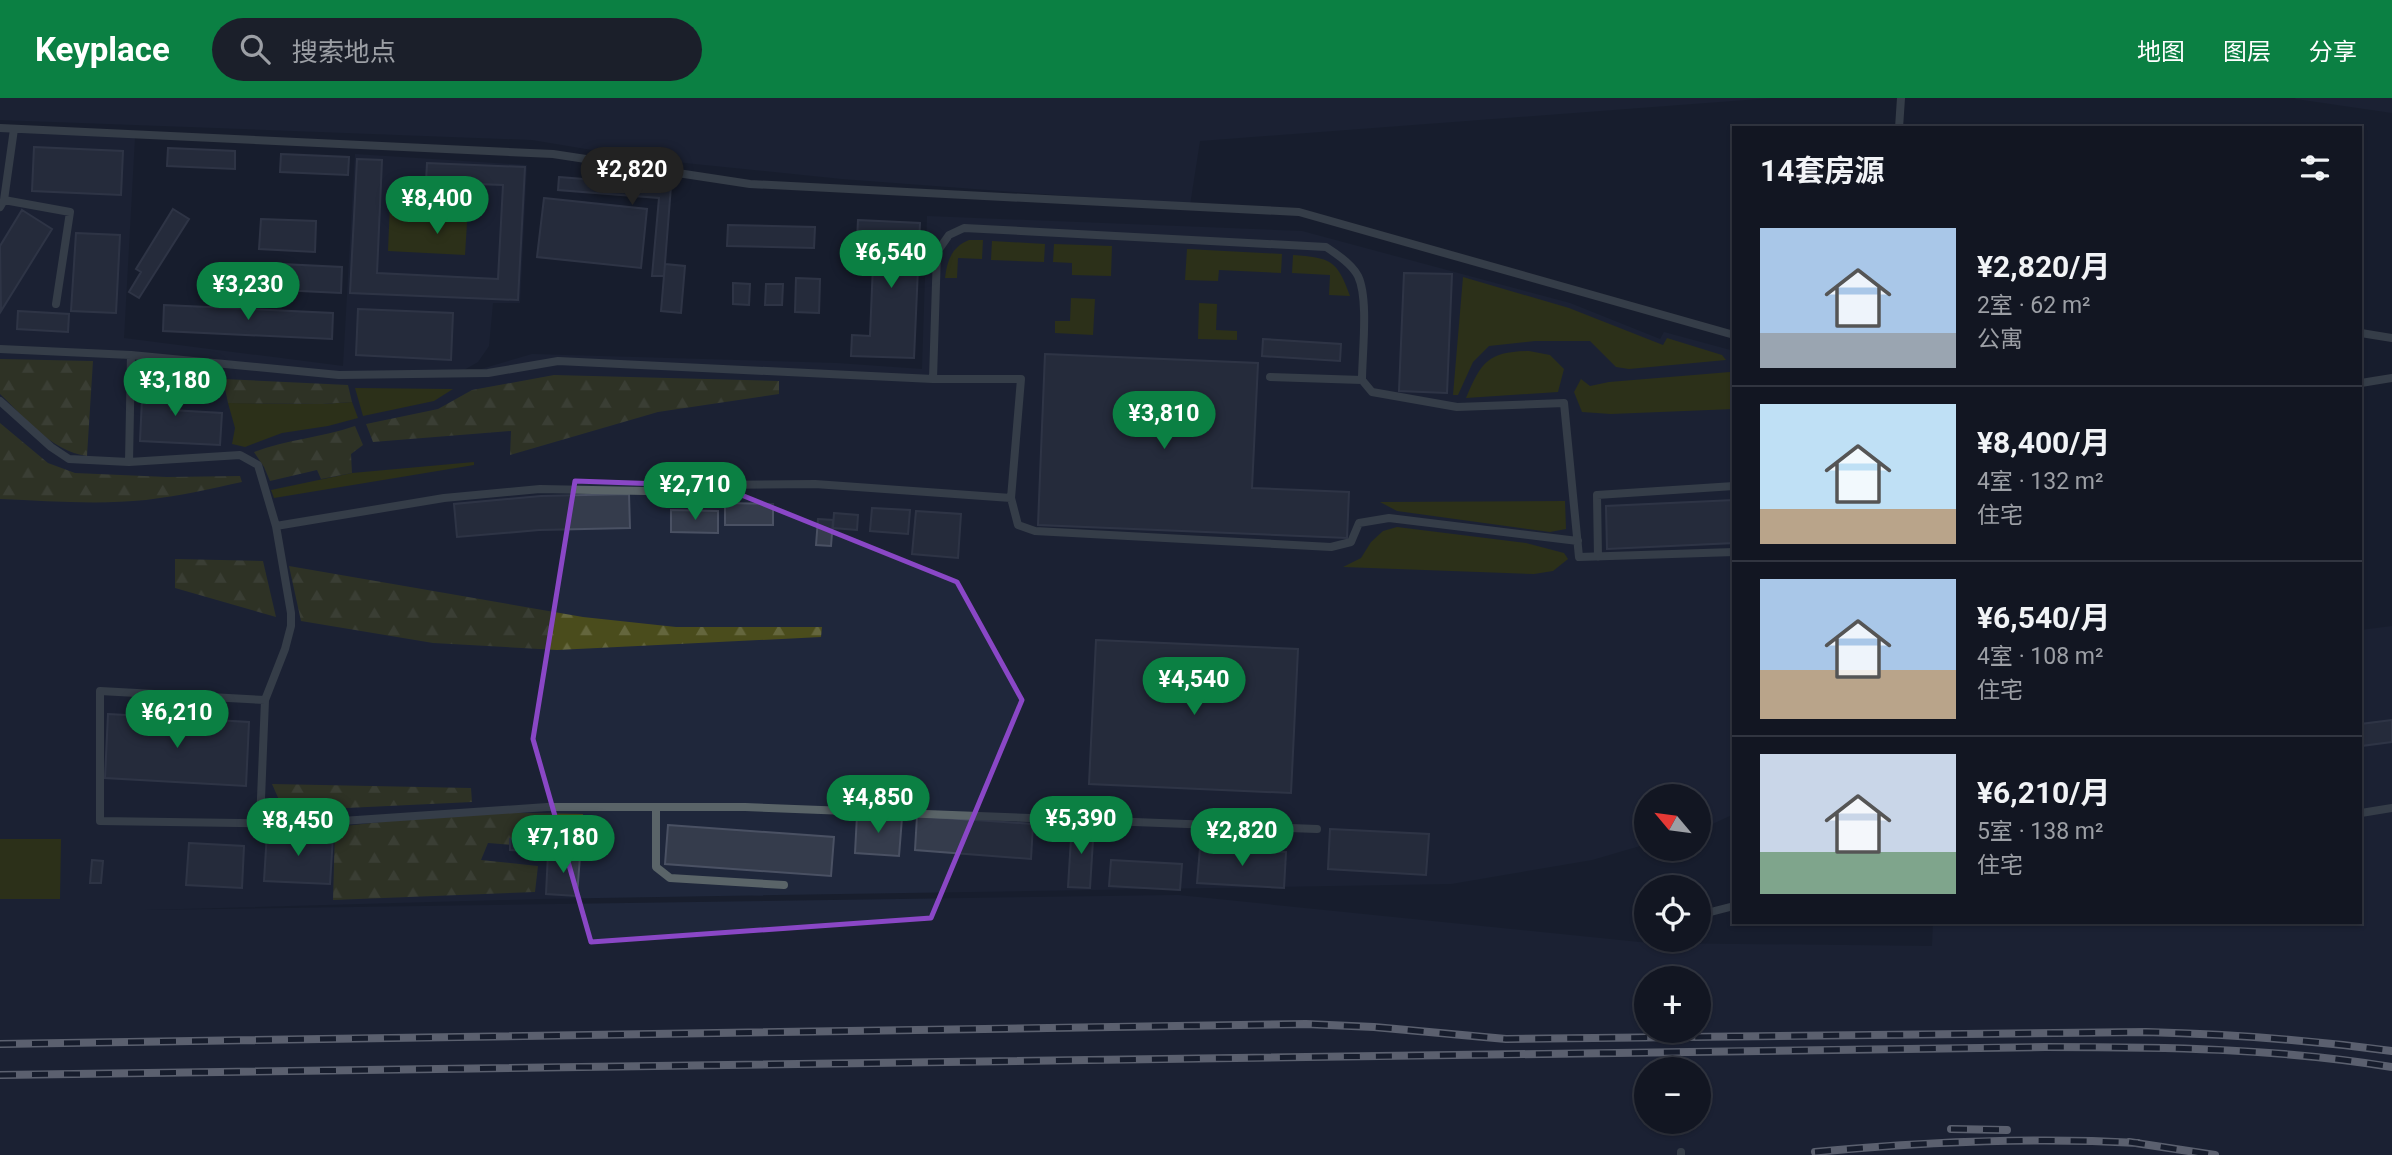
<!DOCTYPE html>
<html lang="zh">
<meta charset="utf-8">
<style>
:root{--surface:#121622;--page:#1b1f2a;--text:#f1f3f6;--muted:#9c9fa5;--line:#313540;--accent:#0b8043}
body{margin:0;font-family:Roboto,"Noto Sans SC",sans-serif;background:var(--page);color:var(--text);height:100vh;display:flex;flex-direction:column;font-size:26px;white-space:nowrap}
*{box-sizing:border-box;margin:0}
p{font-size:23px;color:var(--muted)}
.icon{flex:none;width:38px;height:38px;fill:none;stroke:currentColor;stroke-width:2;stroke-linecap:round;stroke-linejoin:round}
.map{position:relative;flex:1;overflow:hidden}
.sheet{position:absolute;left:1732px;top:28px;width:630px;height:798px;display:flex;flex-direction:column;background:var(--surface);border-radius:0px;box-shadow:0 2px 5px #0004,0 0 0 2px var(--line)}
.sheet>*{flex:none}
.needle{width:46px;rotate:299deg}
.tools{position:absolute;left:1634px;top:686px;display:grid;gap:14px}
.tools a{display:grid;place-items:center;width:77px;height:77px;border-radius:50%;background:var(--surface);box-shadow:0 2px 5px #0004,0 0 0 2px var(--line);font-size:35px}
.price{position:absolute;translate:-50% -60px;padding:0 16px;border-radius:24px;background:var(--accent);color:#fff;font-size:23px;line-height:46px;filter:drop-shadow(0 2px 4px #0008)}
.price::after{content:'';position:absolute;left:50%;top:42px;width:21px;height:16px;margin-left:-10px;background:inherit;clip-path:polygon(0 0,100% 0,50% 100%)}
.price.selected{background:#222;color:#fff}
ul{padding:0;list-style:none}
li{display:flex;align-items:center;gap:21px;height:175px;padding:0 28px}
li+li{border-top:2px solid var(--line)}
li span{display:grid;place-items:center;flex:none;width:196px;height:140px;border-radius:0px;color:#555}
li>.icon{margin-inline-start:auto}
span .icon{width:84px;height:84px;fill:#fffc;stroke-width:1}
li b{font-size:30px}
h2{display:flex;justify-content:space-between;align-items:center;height:84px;padding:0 28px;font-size:30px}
header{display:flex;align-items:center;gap:42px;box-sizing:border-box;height:98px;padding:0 35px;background:var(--accent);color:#fff}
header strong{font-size:33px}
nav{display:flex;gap:38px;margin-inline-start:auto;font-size:24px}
.search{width:490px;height:63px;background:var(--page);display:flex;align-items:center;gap:18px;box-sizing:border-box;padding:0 24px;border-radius:38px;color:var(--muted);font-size:26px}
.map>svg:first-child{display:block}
</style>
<header>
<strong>Keyplace</strong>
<div class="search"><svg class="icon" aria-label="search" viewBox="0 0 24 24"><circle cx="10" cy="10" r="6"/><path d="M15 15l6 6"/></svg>搜索地点</div>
<nav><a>地图</a><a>图层</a><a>分享</a></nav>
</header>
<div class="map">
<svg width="2392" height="1057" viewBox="0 0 2392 1057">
<defs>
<pattern id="forest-firs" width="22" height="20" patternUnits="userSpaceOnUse" patternTransform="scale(1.75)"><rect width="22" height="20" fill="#4a4c1c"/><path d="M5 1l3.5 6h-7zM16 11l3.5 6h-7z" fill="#64663d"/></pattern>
</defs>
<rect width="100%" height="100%" fill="#181e2d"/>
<path fill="#1f273b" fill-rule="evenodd" d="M0 0H1772L1200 43 1190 107 842 81 646 61 532 42 0 22Z
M2295 0H2392V15L2296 1Z
M0 30 135 39 124 240 343 268 355 56 527 67 520 205H493L489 248 478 264 464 272H478L532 256 837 265 922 271 927 118 1302 133 1570 205 1660 241 1664 234 1734 253V716L1708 728 1699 731V698H1647V746L1592 762 1451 786 540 801 144 812 1178 797 1649 845 1932 848 1933 824H2361V532L2392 528V1057H0ZM1647 880H1699V933H1647ZM1647 971H1699V1024H1647Z"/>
<path fill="#454700" d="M390 105 468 109 465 157 388 153Z
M969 142H983L982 161 958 160 957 180H945C947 162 952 149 969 142Z
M992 143 1045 146 1044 164 991 162Z
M1054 146 1112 148 1111 178 1072 177V165L1053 164Z
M1187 151 1282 156 1281 175 1219 172 1218 183 1185 182Z
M1293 157C1330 160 1337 161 1350 198L1329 197 1330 177 1292 175Z
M1463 179 1569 210 1663 247 1667 240 1722 257 1726 262 1629 271 1616 269 1590 243H1535L1489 248 1473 264 1458 297H1453Z
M1071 200 1095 201 1093 237 1055 235V223H1070Z
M1199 205 1217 206 1216 232 1237 233V242L1198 241Z
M1529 253 1550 257 1564 271 1558 294 1466 300C1482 263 1488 254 1529 253Z
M1730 274H1734V311L1611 316 1582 314 1574 294 1581 281 1590 288 1609 284Z
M355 290 453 291 434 303 363 318Z
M352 304 358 320 328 328 282 335 245 349 232 346 235 330 228 305 322 306Z
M474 364V367L274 400 271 392 352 375Z
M1565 403 1566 431 1550 434 1397 413 1380 404Z
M1397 429 1526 445 1564 455 1568 461 1553 473 1534 476 1343 469 1361 460 1371 444 1383 433Z
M0 741H61L60 801H0Z"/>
<path fill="url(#forest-firs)" d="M0 261 93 263 87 358C51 353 25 320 0 296Z
M554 277 779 283V296L658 314 510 357 511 333 373 344 366 326 438 311 472 292Z
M223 281 348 287 352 304 322 306 228 305Z
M0 325 48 365 75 375 167 379 240 378 242 384C210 391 179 398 146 402 98 407 48 403 0 401Z
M355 328 363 347 351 356 352 375 321 381 317 372 270 383 264 369 254 354C287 341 321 340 355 328Z
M175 461 263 463 276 519 175 490Z
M289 468 583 519 676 529H822L821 539 557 552 433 545 301 523Z
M272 686 471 690 472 704 284 713Z
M473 714 583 716 581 752 488 745 481 762 538 768 535 794 333 802 335 729Z"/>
<path fill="#353c4c" stroke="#4a5163" stroke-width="2" d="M34 49 123 53 121 97 32 93Z
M168 50 235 53V71L167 68Z
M281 56 349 59 348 77 280 74Z
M357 61 382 62 377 175 498 181 503 87 426 84 427 65 525 69 518 202 350 195Z
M559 79 671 88 664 178H652L659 100 558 92Z
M544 100 647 111 641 170 537 159Z
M173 111 189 121 139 200 129 194 141 174 136 171Z
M22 112 52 131 1 213 0 148Z
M261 121 316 123 315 154 259 151Z
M858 122 920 125 914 260 851 258 852 237 870 238 874 143 857 142Z
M728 127 815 129 814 150 727 148Z
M76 135 120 137 116 215 71 213Z
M261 165 342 169 341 195 260 191Z
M665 166 685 168 681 215 661 213Z
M1404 175 1452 176 1447 295 1399 293Z
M796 180 820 181 819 215 795 214Z
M733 185 750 186 749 207 733 206Z
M766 186H783L782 207H765Z
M164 207 333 215 332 241 163 233Z
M358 211 453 215 451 262 356 257Z
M18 213 69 216 68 234 17 231Z
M1263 241 1341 246 1340 263 1262 258Z
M1045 256 1258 265 1252 390 1349 394 1347 440 1038 427Z
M143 280 173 281 171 312 222 315 220 347 140 343Z
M629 396 630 430 539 432 457 439 454 406 541 398Z
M1734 402V445L1607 451 1606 408Z
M725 405 773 406V427H725Z
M872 410 910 412 908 436 870 433Z
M671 412 718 413V435L671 434Z
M916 413 961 416 958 460 912 456Z
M834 415 858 417 857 432 833 430Z
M818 421 833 422 831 448 816 447Z
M1096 542 1298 551 1291 695 1089 686Z
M108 616 249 624 246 688 105 680Z
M2392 622V644L2361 648V626Z
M857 717 902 720 899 758 855 755Z
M917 718 1033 726 1031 761 915 752Z
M1072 725 1094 726 1090 790 1068 789Z
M668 727 834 739 831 778 665 766Z
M1330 731 1429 736 1426 777 1328 771Z
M267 735 333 738 330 786 264 783Z
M510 741 547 744V754L510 752Z
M189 745 244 748 242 790 186 787Z
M1200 750 1286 754 1284 790 1197 785Z
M548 756 580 758 577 798 546 796Z
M92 762 103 763 101 785H90Z
M1111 762 1182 766 1180 792 1109 788Z"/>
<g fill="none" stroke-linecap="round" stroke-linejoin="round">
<path stroke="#5a6468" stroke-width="8" d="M0 30 553 56 750 86 1299 114 1734 237
M1899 30 1901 0
M4 102 70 114 56 206
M0 109 4 102 14 31
M2361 235 2392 240
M0 251 131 257 339 277 488 275 558 263 933 281 937 154 949 137 964 130 1326 149C1337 156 1352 166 1358 178 1369 201 1362 256 1362 282L1372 294 1457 309 1564 305 1579 459 1734 454
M131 257 129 364 240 357 258 367 276 428 291 515V528L285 551 265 602 100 593V723L298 726 547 709H745L1317 731
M1270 279 1362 282
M933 281H1021L1011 400 1018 427 1035 433 1331 449 1351 444 1359 425 1389 420 1578 443
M2361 285 2392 280
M0 303 51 349 69 361 129 364
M276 428 444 400 540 391 645 393 703 387 815 386 1011 400
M1598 459 1597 397 1734 388
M656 709V769L670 780 784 787
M2361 715 2392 710
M260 725 265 602
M1699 817 1734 808
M1686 846 1687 842
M1685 971V967
M1681 1057V1054"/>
<g stroke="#adb2be" stroke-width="8">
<path id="rail" d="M0 946 1306 926 1374 929 1506 941 2146 934C2229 936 2310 942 2392 953
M0 977 2045 949C2161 949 2277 950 2392 969
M1951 1031 2007 1032
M2129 1044 2215 1057
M1815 1054C1923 1044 2030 1039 2138 1045"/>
</g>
<use href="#rail" stroke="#181e2d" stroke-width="5" stroke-dasharray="16" stroke-linecap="butt"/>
</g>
<path d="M0 0H2392V1057H0ZM575 383 719 388 957 484 1022 602 931 820 591 844 533 641Z" fill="#181e2d" fill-opacity=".55" fill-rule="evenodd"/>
<path fill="none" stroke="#8a47c6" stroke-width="5" stroke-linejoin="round" d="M575 383 719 388 957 484 1022 602 931 820 591 844 533 641Z"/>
</svg>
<div class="tools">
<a><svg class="needle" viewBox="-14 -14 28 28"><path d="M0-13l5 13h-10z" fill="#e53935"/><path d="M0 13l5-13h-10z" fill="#9c9fa5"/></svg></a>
<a><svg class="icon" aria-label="locate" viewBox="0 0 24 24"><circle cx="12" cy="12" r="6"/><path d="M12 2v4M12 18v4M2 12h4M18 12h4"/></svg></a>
<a>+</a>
<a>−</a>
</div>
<b class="price selected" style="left:632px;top:109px">¥2,820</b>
<b class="price" style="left:437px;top:138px">¥8,400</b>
<b class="price" style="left:891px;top:192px">¥6,540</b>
<b class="price" style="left:248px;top:224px">¥3,230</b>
<b class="price" style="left:175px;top:320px">¥3,180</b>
<b class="price" style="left:1164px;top:353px">¥3,810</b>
<b class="price" style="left:695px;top:424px">¥2,710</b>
<b class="price" style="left:1194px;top:619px">¥4,540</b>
<b class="price" style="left:177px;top:652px">¥6,210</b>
<b class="price" style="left:878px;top:737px">¥4,850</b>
<b class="price" style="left:1081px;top:758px">¥5,390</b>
<b class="price" style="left:298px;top:760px">¥8,450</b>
<b class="price" style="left:1242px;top:770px">¥2,820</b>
<b class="price" style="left:563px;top:777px">¥7,180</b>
<section class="sheet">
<h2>14套房源<svg class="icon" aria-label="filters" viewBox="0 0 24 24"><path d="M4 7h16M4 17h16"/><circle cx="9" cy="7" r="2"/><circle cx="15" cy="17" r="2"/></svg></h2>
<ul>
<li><span style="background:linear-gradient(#a9c7e8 75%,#9aa5b1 0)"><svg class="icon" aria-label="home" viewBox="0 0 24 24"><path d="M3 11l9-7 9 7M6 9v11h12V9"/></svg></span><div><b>¥2,820/月</b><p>2室 · 62 m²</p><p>公寓</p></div></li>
<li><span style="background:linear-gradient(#bfe0f5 75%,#b9a48a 0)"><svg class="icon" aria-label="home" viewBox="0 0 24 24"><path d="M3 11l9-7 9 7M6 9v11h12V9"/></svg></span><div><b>¥8,400/月</b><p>4室 · 132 m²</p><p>住宅</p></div></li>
<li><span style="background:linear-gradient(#a9c7e8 65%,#b9a48a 0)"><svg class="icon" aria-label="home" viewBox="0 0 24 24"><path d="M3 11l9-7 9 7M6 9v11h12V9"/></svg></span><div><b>¥6,540/月</b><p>4室 · 108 m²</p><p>住宅</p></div></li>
<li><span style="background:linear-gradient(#c9d6e8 70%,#7fa58c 0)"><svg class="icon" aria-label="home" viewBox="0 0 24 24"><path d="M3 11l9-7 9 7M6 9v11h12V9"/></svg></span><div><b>¥6,210/月</b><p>5室 · 138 m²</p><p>住宅</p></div></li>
</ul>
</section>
</div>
